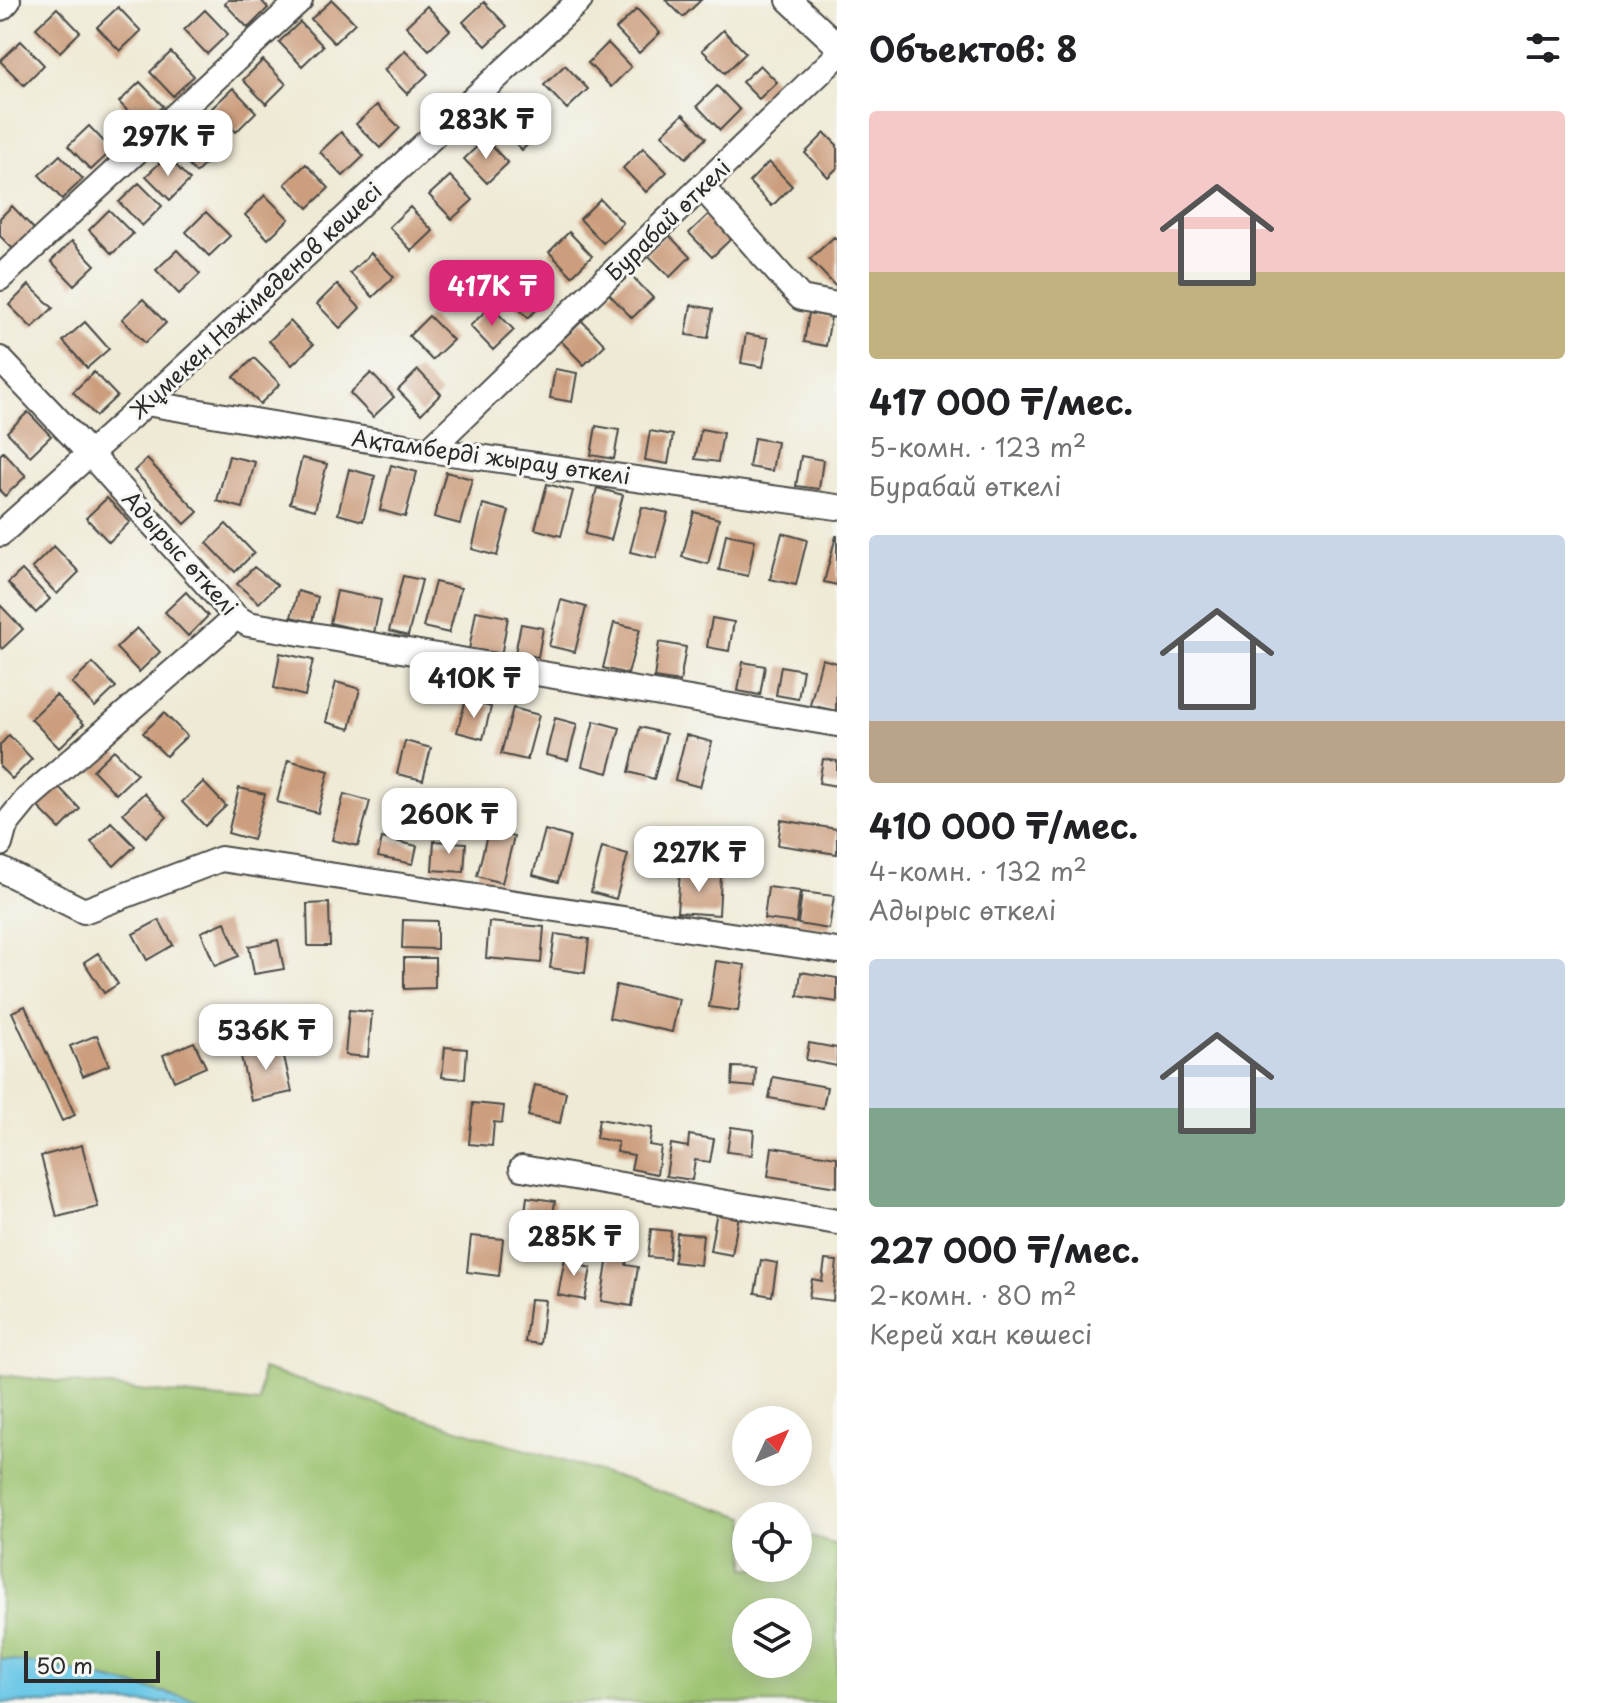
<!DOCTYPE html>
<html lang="ru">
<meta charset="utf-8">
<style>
:root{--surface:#fff;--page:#f6f6f6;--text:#202124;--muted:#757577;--accent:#db2777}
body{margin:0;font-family:"Playpen Sans",sans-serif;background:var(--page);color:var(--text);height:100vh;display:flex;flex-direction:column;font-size:30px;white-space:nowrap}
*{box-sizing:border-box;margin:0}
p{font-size:26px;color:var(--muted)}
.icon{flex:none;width:44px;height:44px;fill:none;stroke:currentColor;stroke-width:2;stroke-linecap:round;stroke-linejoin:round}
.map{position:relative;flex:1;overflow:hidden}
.panel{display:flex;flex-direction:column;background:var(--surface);width:760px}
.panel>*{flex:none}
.needle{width:52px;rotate:46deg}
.fabs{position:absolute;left:732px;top:1406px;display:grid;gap:16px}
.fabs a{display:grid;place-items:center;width:80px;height:80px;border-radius:50%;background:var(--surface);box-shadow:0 4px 20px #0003;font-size:40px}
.scale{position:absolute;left:24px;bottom:20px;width:136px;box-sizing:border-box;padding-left:8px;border:4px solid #2b2b2b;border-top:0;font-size:22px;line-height:28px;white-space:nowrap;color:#2b2b2b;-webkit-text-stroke:6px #f6f6f2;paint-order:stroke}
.price{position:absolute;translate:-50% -68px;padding:0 18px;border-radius:16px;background:#fff;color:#222;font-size:26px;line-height:52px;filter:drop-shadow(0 2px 4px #0008)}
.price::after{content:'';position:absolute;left:50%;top:48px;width:24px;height:18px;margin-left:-12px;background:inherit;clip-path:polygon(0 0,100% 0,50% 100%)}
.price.active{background:var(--accent);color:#fff}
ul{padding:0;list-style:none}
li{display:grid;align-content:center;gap:16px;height:424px;padding:0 32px}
li span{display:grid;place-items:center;height:248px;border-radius:8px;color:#555}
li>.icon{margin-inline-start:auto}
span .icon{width:144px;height:144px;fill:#fffc;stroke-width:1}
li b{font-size:34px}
h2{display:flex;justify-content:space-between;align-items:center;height:96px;padding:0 32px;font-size:34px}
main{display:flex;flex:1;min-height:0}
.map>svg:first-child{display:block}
</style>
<main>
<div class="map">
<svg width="837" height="1703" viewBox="0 0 837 1703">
<rect width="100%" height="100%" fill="#f6f6f2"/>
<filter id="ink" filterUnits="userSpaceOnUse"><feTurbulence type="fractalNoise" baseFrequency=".0125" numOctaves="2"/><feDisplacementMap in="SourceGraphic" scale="16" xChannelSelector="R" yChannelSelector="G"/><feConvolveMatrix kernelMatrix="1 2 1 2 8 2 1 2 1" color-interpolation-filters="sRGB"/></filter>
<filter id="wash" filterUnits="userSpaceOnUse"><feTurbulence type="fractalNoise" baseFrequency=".006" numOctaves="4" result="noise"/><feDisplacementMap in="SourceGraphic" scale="32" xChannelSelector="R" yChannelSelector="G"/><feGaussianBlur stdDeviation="1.8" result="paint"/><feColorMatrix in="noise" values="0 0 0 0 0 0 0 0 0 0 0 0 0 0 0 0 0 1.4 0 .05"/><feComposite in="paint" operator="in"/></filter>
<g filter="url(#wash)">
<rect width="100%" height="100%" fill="#efead5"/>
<path fill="#9cc36f" stroke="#64774d" stroke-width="2" fill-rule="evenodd" d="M262 1369 746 1517V1568H798V1533L837 1545V1703H210L44 1665 0 1659V1375L259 1403ZM746 1612H798V1664H746Z"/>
<path fill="#67c6e6" stroke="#497888" stroke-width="2" d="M0 1659 44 1665 210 1703H0Z"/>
<g id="blocks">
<path fill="#cc9e7e" d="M228 0H261L268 8 248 28 225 4Z
M332 0 355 23 334 43 311 19Z
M666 0H701L683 17Z
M484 2 507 26 486 46 463 22Z
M427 6 450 30 429 50 406 26Z
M118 7 141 31 120 51 97 27Z
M57 8 80 32 60 52 36 28Z
M637 9 660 33 639 53 616 29Z
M205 10 228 34 207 54 184 30Z
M300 22 323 46 302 66 279 42Z
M723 30 746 53 725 73 702 50Z
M21 41 44 65 24 85 0 61Z
M608 43 631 67 611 87 588 63Z
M405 50 428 74 407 94 384 70Z
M171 52 194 76 173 96 150 72Z
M263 60 286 84 266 104 243 80Z
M565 65 588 89 567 109 544 85Z
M760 65 777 82 759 99 742 82Z
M140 82 163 106 142 126 119 102Z
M717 86 740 110 720 130 697 106Z
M233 88 256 112 236 132 212 108Z
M377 105 400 128 380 148 356 124Z
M520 106 543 130 522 150 499 126Z
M683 114 706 138 686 158 662 134Z
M89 126 112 150 91 170 68 146Z
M193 129 216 153 196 173 173 149Z
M341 132 364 156 343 176 320 152Z
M825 133 837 145V168L828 177 805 153Z
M485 139 508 163 487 183 464 159Z
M643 148 667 172 646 192 623 168Z
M60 155 83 179 62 199 39 175Z
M167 156 190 180 170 200 146 176Z
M769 162 792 186 772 206 749 182Z
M306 164 329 188 308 208 285 184Z
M450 176 473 200 452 219 429 195Z
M139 183 162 206 142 226 119 202Z
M265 195 289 219 268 239 245 215Z
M600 199 623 223 603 243 580 219Z
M12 206 35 230 14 250 0 236V218Z
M410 207 433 231 412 251 389 227Z
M109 210 133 234 112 254 89 230Z
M206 212 230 236 209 256 186 232Z
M710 213 733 237 712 257 689 233Z
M569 232 592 256 572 276 549 252Z
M667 233 690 257 670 277 646 253Z
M834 237 837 240V288L810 259Z
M72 241 95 265 74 285 51 261Z
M177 250 200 274 179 294 156 270Z
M371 253 394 277 373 297 350 273Z
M526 274 549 298 528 318 505 294Z
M630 274 653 298 632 318 609 294Z
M337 284 360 308 340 328 317 304Z
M29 285 53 308 32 328 9 305Z
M143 299 166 323 145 343 122 319Z
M691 305 713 309 708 338 686 335Z
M491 306 514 330 493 350 470 326Z
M809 313 831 317 826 346 804 342Z
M429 316 453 340 432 360 409 336Z
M290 321 313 345 292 365 269 341Z
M582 321 605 345 584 365 561 341Z
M85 322 109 349 87 368 63 341Z
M746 334 768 338 763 367 741 363Z
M254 358 280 384 260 404 234 377Z
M555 369 577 373 572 402 550 398Z
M418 370 441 394 421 414 398 390Z
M94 372 117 396 96 416 73 392Z
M371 373 394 397 373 417 350 393Z
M28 412 51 436 30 456 7 432Z
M596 426 619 430 614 459 591 455Z
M701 429 723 433 718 462 695 459Z
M650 431 673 435 668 464 645 460Z
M754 438 777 442 772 471 749 467Z
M3 452 26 476 5 496 0 491V455Z
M229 456 255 462 243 508 217 501Z
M801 456 823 460 819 489 796 486Z
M302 458 327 464 315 510 290 503Z
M147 459 198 512 185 524 134 471Z
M391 465 417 472 405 517 380 510Z
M349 469 375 476 363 521 338 514Z
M446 472 472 479 460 524 434 517Z
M547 484 573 491 561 536 535 529Z
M597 488 623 495 611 540 585 534Z
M107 498 130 522 109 542 86 518Z
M483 504 509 511 497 556 472 549Z
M642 507 668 513 656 558 630 552Z
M694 512 719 519 708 564 682 557Z
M226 524 254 553 235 572 207 543Z
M782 533 807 540 796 585 770 579Z
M726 534 755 540 748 576 719 570Z
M836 536H837V585L824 582Z
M54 546 79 572 57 594 32 568Z
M254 567 277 585 259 603 237 584Z
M22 570 50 599 36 613 8 583Z
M403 576 422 580 408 636 389 631Z
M435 582 461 588 449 633 423 627Z
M298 591 318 597 312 622 291 617Z
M337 591 381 600 374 633 330 623Z
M186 592 208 616 188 636 165 612Z
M561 600 586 607 575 652 549 646Z
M0 605 23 629 2 649 0 646Z
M476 611 508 617 501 656 469 650Z
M712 618 734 622 729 651 707 647Z
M614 623 640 629 628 674 603 668Z
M521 624 543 628 538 657 515 653Z
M137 628 160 652 139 672 116 648Z
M659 642 686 647 680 682 654 678Z
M280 653 313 660 305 696 274 688Z
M822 659 837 663 836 711 810 705Z
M743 662 765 666 760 695 738 691Z
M93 663 116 687 95 707 72 683Z
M781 666 803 670 798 699 776 695Z
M336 682 360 689 350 729 326 722Z
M56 695 84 724 59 748 31 719Z
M466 700 491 707 483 739 457 732Z
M513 708 539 715 527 760 501 754Z
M164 713 187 736 166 756 143 733Z
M555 718 577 724 568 760 546 755Z
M594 721 620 728 608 773 582 766Z
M640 727 666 734 654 779 629 772Z
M9 735 32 759 12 779 0 767V745Z
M686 735 712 742 700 787 675 780Z
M405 741 431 748 423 780 397 774Z
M114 750 137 774 116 794 93 770Z
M823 759 837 761V786L819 783Z
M288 760 329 771 318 813 277 802Z
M203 782 226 806 205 826 182 802Z
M57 785 80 809 60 829 36 805Z
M239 788 265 794 253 840 228 833Z
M144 793 167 817 146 837 123 813Z
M344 794 370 801 358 846 332 840Z
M781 820 837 829V854L778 845Z
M111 822 135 846 114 866 91 842Z
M545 830 570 837 558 882 533 875Z
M488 831 514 837 502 883 477 876Z
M382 838 417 846 413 864 378 857Z
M434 841 466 843 464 872 432 870Z
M602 847 628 854 616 899 591 892Z
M680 872 721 875 719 915 677 912Z
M768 887 800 891 796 923 764 919Z
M802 892 834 896 829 929 798 924Z
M329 903 330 946H308L307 904Z
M159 920 173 945 147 960 133 934Z
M403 920 437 921V949L402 948Z
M225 922 239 956 215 966 201 932Z
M489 922 544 927 541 963 486 958Z
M555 934 589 939 585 973 550 968Z
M278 940 284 969 254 974 249 946Z
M98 953 118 984 104 993 84 962Z
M404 958H435V988L404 989Z
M716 961 745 965 738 1011 709 1007Z
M801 972 837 978V1002L798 996Z
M616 985 679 999 672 1032 609 1018Z
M25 1006 75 1115 62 1121 12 1012Z
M349 1010 372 1012 368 1057 345 1055Z
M97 1035 109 1065 83 1076 70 1046Z
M194 1042 206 1067 174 1081 163 1055Z
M281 1043 292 1092 251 1101 240 1052Z
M809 1043 837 1048V1066L806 1060Z
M445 1047 467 1049 465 1079 442 1077Z
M733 1067 756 1068 755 1087 732 1085Z
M773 1077 827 1087 823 1108 769 1098Z
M535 1085 566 1092 560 1123 528 1116Z
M473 1103 504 1106 502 1123 494 1122 492 1146 469 1144Z
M599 1119 652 1128 649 1145 661 1147 657 1174 631 1169 634 1155 617 1152 618 1142 596 1138Z
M731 1127 754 1130 752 1155 727 1152Z
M689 1135 714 1139 710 1162 695 1160 692 1180 666 1176 671 1144 688 1147Z
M82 1145 98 1207 57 1217 41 1156Z
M772 1147 837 1157V1187L768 1176Z
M527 1197 555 1201 551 1231 523 1227Z
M717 1211 739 1215 732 1255 710 1251Z
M651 1229 671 1231 669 1259 648 1257Z
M677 1233 703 1235 700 1265 674 1262Z
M471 1236 503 1239 499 1276 467 1272Z
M609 1251 628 1254 626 1265 638 1267 632 1306 601 1301Z
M566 1252 581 1254 579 1265 591 1268 585 1300 558 1295Z
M761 1260 777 1263 772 1296 755 1293Z
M825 1260 837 1261 833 1301 809 1298 812 1279 822 1281Z
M530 1299 545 1300 540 1344 525 1342Z"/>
</g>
</g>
<g filter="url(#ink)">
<use href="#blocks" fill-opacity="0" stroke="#484844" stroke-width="2"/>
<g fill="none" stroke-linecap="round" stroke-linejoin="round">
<g stroke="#484844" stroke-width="28">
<path id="minor" d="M789 0 837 45
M702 187 801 298 837 305
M0 278 300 0
M0 359 90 454 236 617 248 624 837 724
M146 403 429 450 837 507
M429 450 837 56
M0 534 146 403 580 0
M0 844 5 826 27 799 236 617
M2 870 84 911 221 859 837 951
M522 1168 837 1222"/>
</g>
<g stroke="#484844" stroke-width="34">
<path id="major" d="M0 5 5 0"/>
</g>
<use href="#minor" stroke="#fff" stroke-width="24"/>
<use href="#major" stroke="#fff" stroke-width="30"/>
</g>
</g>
<g text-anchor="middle" stroke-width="6" stroke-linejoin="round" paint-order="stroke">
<g font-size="22" fill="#2b2b2b" stroke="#f6f6f2">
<text transform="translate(668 220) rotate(-44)" y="8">Бурабай өткелі</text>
<text transform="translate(256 301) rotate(-43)" y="8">Жұмекен Нәжімеденов көшесі</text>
<text transform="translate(491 457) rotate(8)" y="8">Ақтамберді жырау өткелі</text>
<text transform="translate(180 553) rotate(48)" y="8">Адырыс өткелі</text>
</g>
</g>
</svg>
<div class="fabs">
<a><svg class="needle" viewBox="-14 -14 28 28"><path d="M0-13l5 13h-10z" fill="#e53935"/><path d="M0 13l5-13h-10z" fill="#757577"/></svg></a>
<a><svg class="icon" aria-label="locate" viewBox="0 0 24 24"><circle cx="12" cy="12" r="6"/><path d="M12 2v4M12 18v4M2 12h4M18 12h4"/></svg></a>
<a><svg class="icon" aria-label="layers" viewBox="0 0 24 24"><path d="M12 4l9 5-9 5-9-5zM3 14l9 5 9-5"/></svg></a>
</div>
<div class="scale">50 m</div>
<b class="price" style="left:486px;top:161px">283K ₸</b>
<b class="price" style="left:168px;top:178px">297K ₸</b>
<b class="price active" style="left:492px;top:328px">417K ₸</b>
<b class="price" style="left:474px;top:720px">410K ₸</b>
<b class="price" style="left:449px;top:856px">260K ₸</b>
<b class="price" style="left:699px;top:894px">227K ₸</b>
<b class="price" style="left:266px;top:1072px">536K ₸</b>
<b class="price" style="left:574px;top:1278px">285K ₸</b>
</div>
<section class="panel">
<h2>Объектов: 8<svg class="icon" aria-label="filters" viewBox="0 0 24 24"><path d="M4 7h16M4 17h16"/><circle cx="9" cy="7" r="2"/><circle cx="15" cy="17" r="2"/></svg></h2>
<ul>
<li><span style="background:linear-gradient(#f6c9c9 65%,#c2b280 0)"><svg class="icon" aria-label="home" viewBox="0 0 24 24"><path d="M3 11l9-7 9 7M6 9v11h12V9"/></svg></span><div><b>417 000 ₸/мес.</b><p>5-комн. · 123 m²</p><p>Бурабай өткелі</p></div></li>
<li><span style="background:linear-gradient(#c9d6e8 75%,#b9a48a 0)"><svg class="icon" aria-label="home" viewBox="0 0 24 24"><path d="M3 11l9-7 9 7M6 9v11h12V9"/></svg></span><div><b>410 000 ₸/мес.</b><p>4-комн. · 132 m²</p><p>Адырыс өткелі</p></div></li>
<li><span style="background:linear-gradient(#c9d6e8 60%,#7fa58c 0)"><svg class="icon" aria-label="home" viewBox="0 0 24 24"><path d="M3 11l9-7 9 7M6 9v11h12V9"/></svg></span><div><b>227 000 ₸/мес.</b><p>2-комн. · 80 m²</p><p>Керей хан көшесі</p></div></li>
</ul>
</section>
</main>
